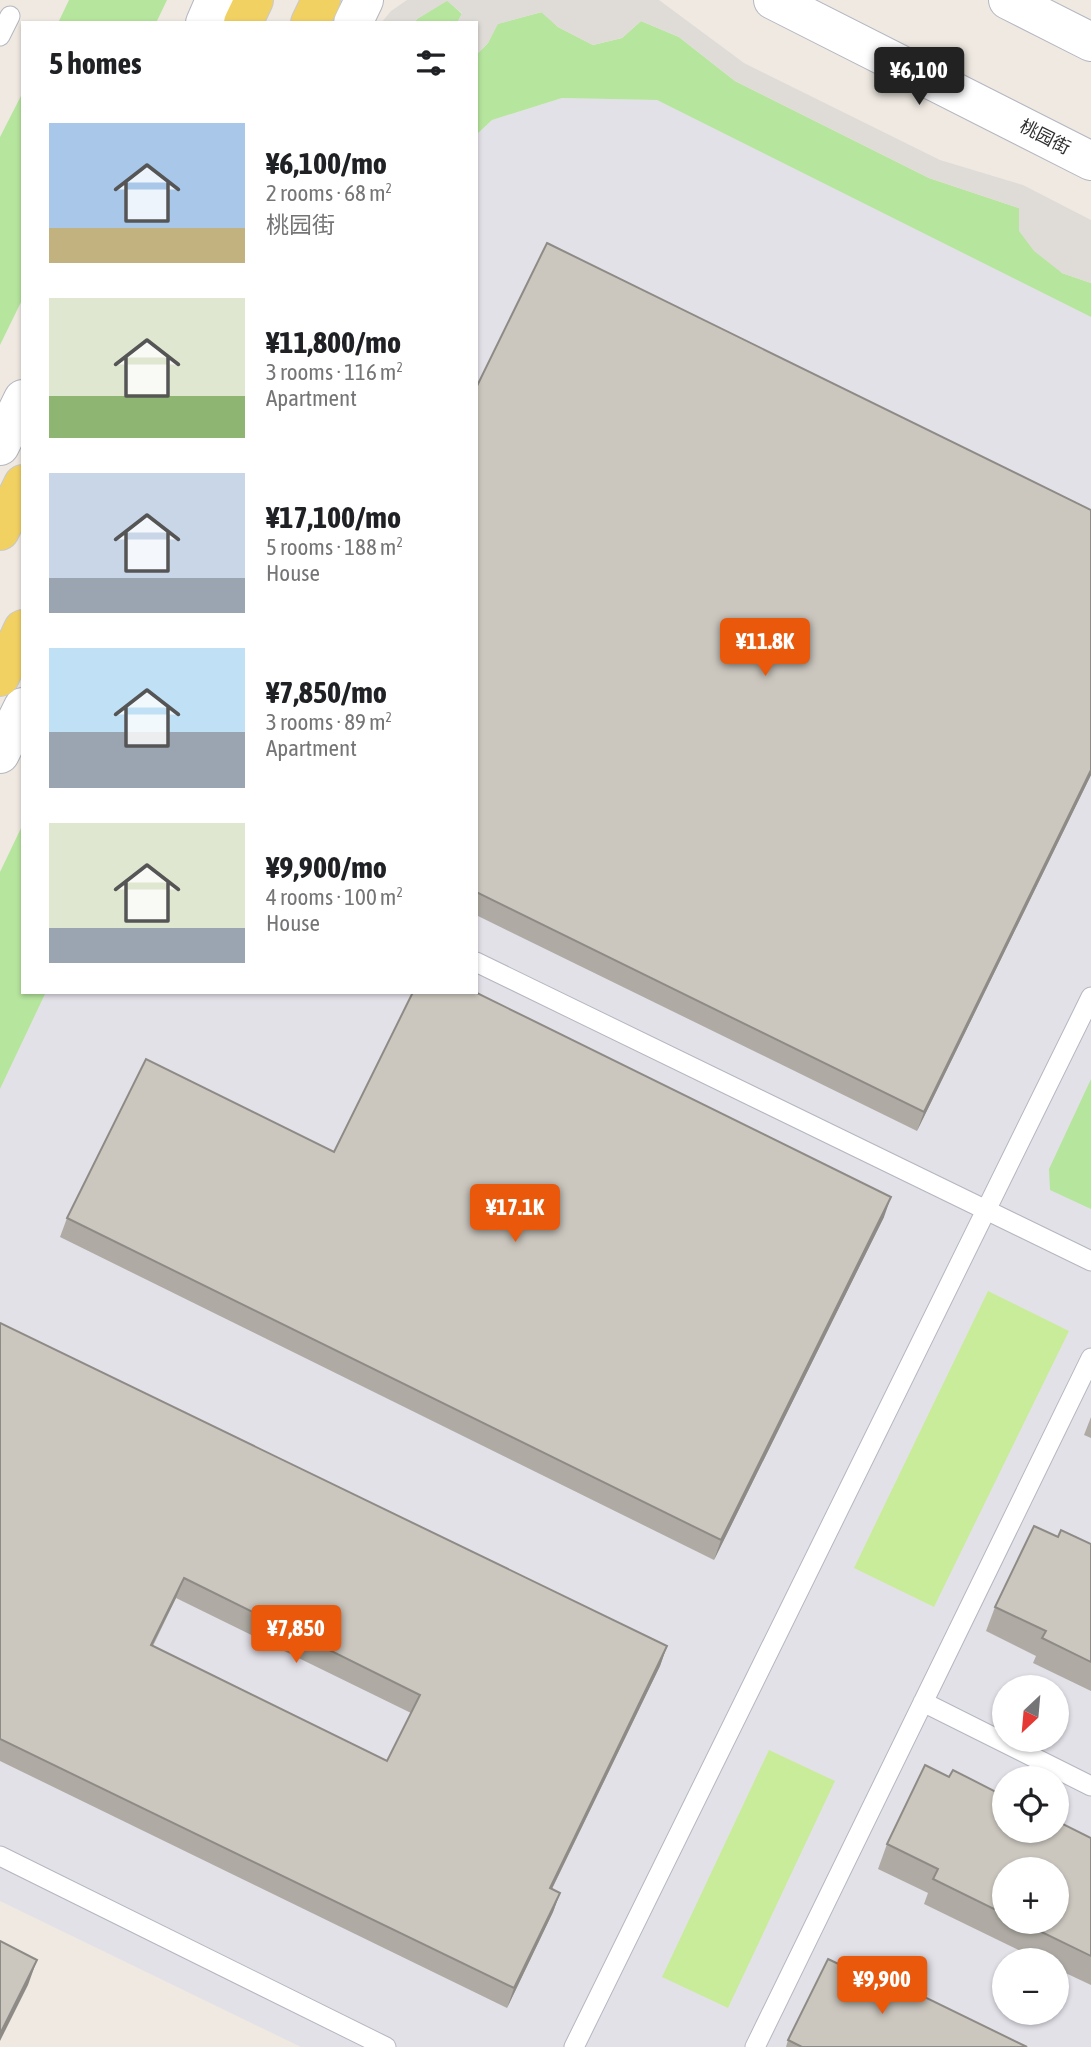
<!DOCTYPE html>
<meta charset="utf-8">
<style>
:root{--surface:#fff;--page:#f6f6f6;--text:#202124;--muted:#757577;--accent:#ea580c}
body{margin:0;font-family:"Asap Condensed","Noto Sans SC",sans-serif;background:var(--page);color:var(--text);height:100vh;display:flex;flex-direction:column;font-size:26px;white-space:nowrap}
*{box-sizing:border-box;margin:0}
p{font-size:23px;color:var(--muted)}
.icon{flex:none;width:38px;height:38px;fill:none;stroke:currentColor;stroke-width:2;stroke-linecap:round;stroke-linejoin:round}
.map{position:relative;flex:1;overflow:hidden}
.side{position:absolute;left:21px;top:21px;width:457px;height:973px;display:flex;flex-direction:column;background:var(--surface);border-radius:0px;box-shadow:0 2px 5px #0004}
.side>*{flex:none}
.needle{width:46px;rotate:206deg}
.fabs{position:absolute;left:992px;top:1675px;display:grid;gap:14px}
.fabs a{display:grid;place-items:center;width:77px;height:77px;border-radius:50%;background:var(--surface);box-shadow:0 2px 5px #0004;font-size:35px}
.price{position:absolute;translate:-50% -60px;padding:0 16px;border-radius:7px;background:var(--accent);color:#fff;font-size:23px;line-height:46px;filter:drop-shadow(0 2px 4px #0008)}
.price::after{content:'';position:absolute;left:50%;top:42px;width:21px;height:16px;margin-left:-10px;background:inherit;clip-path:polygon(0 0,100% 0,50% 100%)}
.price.selected{background:#222;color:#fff}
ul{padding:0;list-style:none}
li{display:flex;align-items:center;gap:21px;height:175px;padding:0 28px}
li span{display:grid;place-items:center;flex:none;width:196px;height:140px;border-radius:0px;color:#555}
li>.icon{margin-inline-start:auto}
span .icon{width:84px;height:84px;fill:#fffc;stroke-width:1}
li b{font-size:30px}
h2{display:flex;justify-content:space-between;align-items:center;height:84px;padding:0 28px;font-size:30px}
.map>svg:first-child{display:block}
</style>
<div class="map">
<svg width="1091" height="2047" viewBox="0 0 1091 2047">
<rect width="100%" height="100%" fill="#efe9e1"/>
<path fill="#e3e1e8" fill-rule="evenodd" d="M562 98 657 100 1091 317V2047H301L0 1901V1089L46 992H476V135L492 120ZM1004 1687H1057V1740H1004ZM1004 1778H1057V1830H1004ZM1004 1869H1057V1922H1004ZM1004 1960H1057V2012H1004Z"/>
<path fill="#b6e59e" d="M69 0H167L156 23H58Z
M447 0 462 14 457 23H414L417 19Z
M542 12 558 27 593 45 622 38 641 21 679 37 735 81 929 178 1019 208 1062 273 1091 283V317L657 100 562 98 492 120 476 135V55L488 43 497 24Z
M23 92V298L0 345V137Z
M23 824V992H46L0 1089V872Z
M1091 1079V1209L1050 1190 1049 1169Z"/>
<path fill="#c9ec9a" d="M988 1291 1069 1331 934 1607 854 1568Z
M769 1750 835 1781 728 2008 662 1977Z"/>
<path fill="#dfdcd8" d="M407 0H659L744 63 940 160 1023 185 1091 220V283L1062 273 1034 251 1019 231V208L929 178 735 81 679 37 641 21 622 38 593 45 558 27 541 12 498 24 488 43 476 55V23H457L462 13 447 1 417 19 414 23H381L391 11Z"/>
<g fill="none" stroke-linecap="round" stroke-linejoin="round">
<g stroke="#b4b7c1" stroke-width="21">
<path id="service" d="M0 36 10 16
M476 962 1091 1261
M923 1702 1091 1786
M0 1856 386 2047
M574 2047 1091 997
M755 2047 1091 1358"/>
</g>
<g stroke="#b4b7c1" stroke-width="40">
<path id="tertiary" d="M205 23 215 0
M353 23 364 0
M0 446 23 399
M0 754 23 707"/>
</g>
<g stroke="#b4b7c1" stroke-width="40">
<path id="secondary" d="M773 0 1091 161
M1008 0 1091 42"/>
</g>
<g stroke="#c9c9c9" stroke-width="40">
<path id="primary" d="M243 23 254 0
M310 23 321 0
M0 531 23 484
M0 677 23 629"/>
</g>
<use href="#service" stroke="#fff" stroke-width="19"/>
<use href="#tertiary" stroke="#fff" stroke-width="38"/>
<use href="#secondary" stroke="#fff" stroke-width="38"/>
<use href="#primary" stroke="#f2d163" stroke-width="38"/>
</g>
<path fill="#afaba4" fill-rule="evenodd" d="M476 388 1091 510V775L917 1131 476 915Z
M334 1152 884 1217 714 1560 60 1237 67 1218Z
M0 1323 667 1646 660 1666 552 1889 560 1893 553 1912 507 2008 0 1761ZM176 1598 411 1713 387 1761 153 1646Z
M1091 1417V1438L1084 1435Z
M1058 1537 1091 1544V1691L1033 1663 1036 1656 986 1631 995 1607Z
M949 1777 1091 1838V1985L1057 1969V1960H1039L924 1904 928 1893 878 1869 887 1844ZM1004 1869 1057 1922H1004Z
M851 1970 1027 2047H786L788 2040Z"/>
<path fill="#8e8b86" d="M1091 770V775L917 1131 924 1112Z
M891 1197 884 1217 714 1560 721 1540Z
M184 1578 176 1598 143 1664 151 1645Z
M667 1646 660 1666 543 1907 550 1888Z
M560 1893 553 1912 507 2008 514 1988Z
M37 1960 28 1985 0 2041V2034Z"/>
<path fill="#cbc7bf" stroke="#8e8b86" stroke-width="2" fill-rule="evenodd" d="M547 243 1091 510V770L924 1112 476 892V388Z
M413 992H475L891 1197 721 1540 67 1218 146 1059 334 1152Z
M0 1323 667 1646 550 1888 560 1893 514 1988 0 1739ZM184 1578 420 1695 387 1761 151 1645Z
M1034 1526 1058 1537 1061 1530 1091 1544V1662L1042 1638 1046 1631 995 1607Z
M925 1765 949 1777 953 1770 1004 1796V1830H1057V1821L1091 1838V1956L1021 1922H1057V1869H1004V1914L933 1879 938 1869 887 1844Z
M0 1941 37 1960 0 2034Z
M828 1959 851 1970 855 1963 1027 2047H802L788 2040Z"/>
<g text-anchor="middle" stroke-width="5" stroke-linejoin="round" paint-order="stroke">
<g font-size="18" fill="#2e2e2e" stroke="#fff">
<text transform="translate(1045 137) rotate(27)" y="6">桃园街</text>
</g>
</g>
</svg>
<div class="fabs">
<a><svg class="needle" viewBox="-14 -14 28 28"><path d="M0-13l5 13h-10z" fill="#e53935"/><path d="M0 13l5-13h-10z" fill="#757577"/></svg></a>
<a><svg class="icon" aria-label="locate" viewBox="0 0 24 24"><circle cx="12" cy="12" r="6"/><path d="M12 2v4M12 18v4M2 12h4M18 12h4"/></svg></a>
<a>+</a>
<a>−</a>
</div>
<b class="price selected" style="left:919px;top:107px">¥6,100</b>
<b class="price" style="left:765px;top:678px">¥11.8K</b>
<b class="price" style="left:515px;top:1244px">¥17.1K</b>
<b class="price" style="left:296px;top:1665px">¥7,850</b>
<b class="price" style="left:882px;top:2016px">¥9,900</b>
<section class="side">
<h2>5 homes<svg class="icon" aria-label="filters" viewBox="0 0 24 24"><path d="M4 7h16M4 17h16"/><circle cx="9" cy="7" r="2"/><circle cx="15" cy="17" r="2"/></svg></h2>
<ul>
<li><span style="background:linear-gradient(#a9c7e8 75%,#c2b280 0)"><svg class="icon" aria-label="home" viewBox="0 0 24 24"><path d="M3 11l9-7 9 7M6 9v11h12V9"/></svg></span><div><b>¥6,100/mo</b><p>2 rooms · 68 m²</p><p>桃园街</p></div></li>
<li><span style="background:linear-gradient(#dfe7d0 70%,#8fb573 0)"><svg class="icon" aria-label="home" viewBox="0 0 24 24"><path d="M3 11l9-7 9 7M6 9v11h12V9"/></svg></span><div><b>¥11,800/mo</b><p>3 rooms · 116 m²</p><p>Apartment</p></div></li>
<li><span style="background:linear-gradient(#c9d6e8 75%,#9aa5b1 0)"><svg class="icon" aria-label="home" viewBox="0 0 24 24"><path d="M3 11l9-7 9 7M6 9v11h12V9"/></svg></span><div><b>¥17,100/mo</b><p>5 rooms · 188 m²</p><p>House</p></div></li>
<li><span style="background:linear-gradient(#bfe0f5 60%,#9aa5b1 0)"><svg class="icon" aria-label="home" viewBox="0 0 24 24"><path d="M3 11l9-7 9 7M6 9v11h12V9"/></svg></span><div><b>¥7,850/mo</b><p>3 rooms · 89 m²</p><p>Apartment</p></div></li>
<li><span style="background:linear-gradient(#dfe7d0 75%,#9aa5b1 0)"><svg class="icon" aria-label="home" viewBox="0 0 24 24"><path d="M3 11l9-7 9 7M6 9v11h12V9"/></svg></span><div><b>¥9,900/mo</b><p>4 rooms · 100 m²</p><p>House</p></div></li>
</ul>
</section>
</div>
